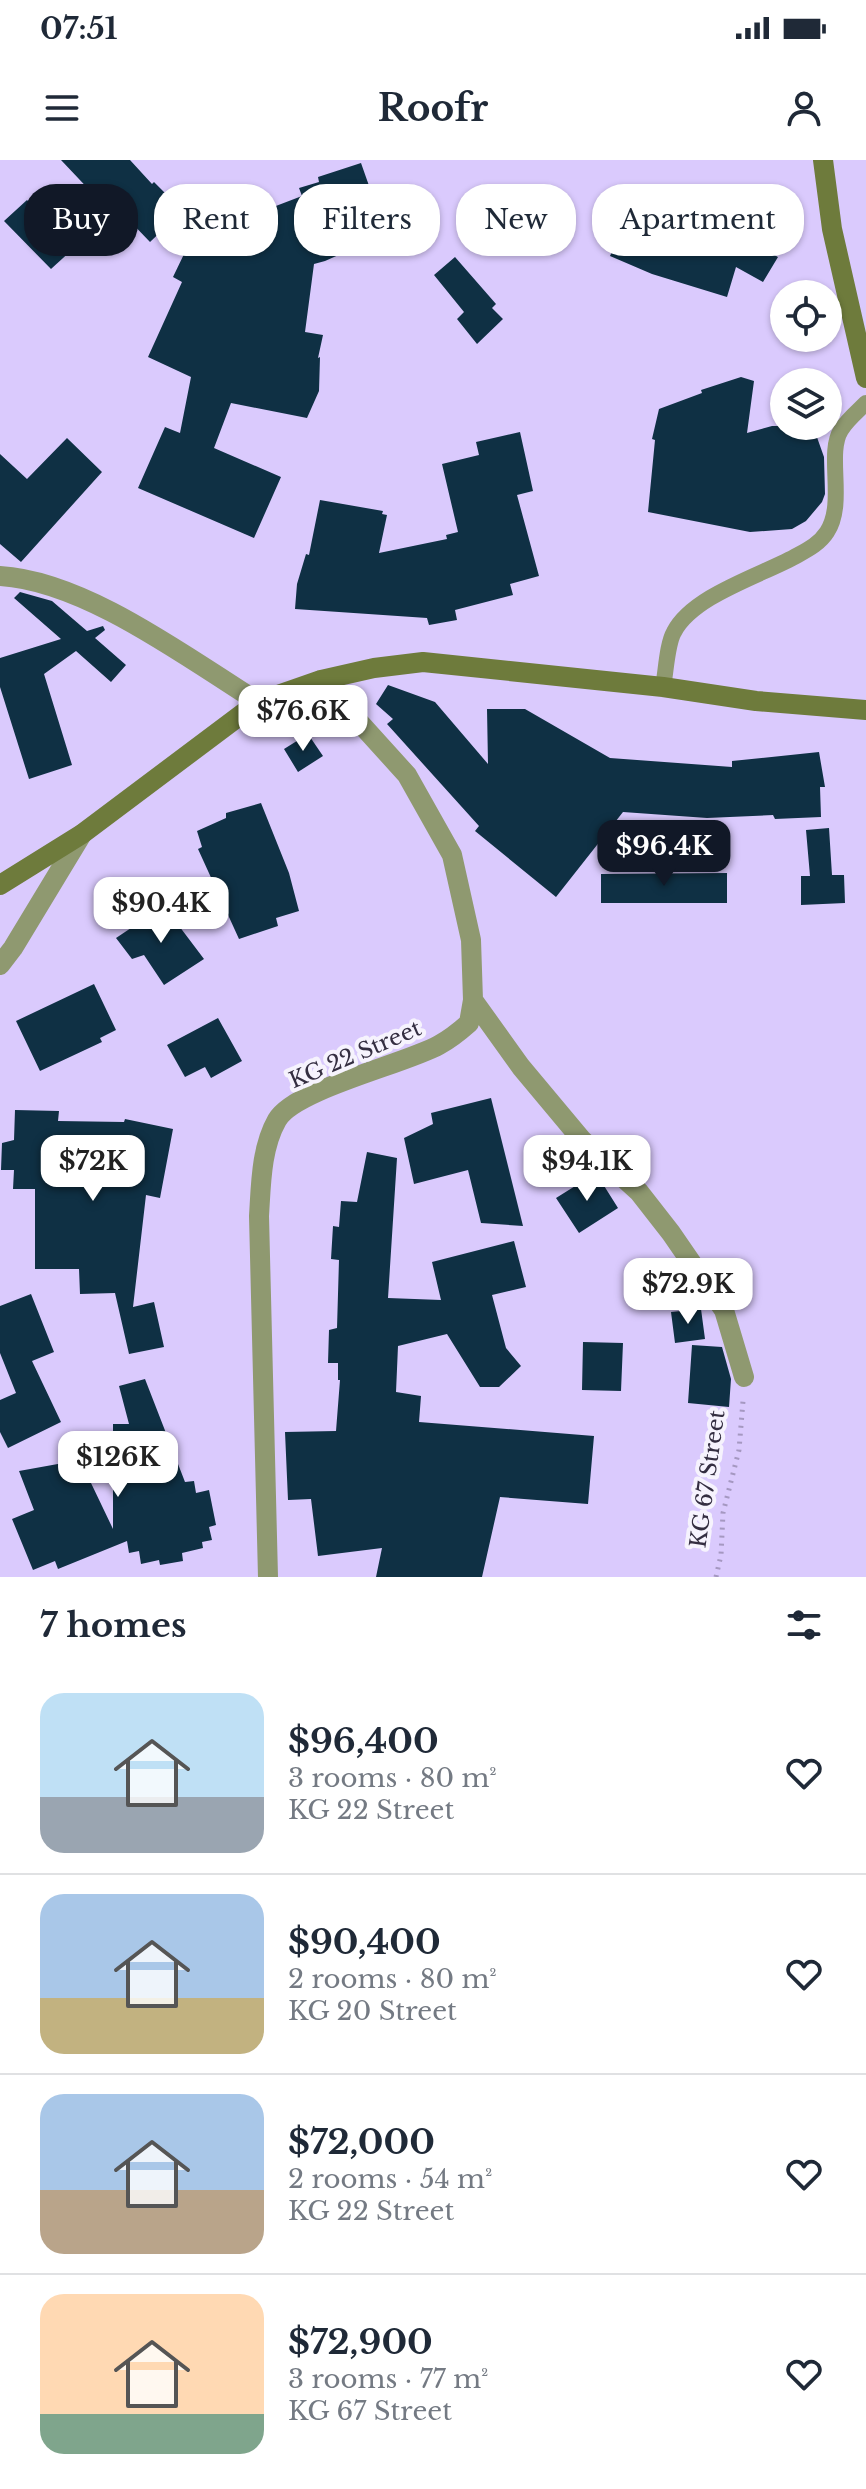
<!DOCTYPE html>
<meta charset="utf-8">
<style>
:root{--surface:#fff;--page:#f2f2f3;--text:#1f2937;--muted:#747a83;--line:#e0e1e3;--accent:#111827}
body{margin:0;font-family:"Libre Baskerville",serif;background:var(--page);color:var(--text);height:100vh;display:flex;flex-direction:column;font-size:30px;white-space:nowrap}
*{box-sizing:border-box;margin:0}
p{font-size:26px;color:var(--muted)}
.icon{flex:none;width:44px;height:44px;fill:none;stroke:currentColor;stroke-width:2;stroke-linecap:round;stroke-linejoin:round}
.map{position:relative;height:1417px;overflow:hidden}
.panel{display:flex;flex-direction:column;background:var(--surface);flex:1}
.panel>*{flex:none}
.banner{position:absolute;left:24px;top:24px;width:818px;height:72px;display:flex;gap:16px}
.buttons{position:absolute;left:770px;top:120px;display:grid;gap:16px}
.buttons a{display:grid;place-items:center;width:72px;height:72px;border-radius:50%;background:var(--surface);box-shadow:0 2px 6px #0004;font-size:40px}
.price{position:absolute;translate:-50% -68px;padding:0 18px;border-radius:16px;background:#fff;color:#222;font-size:26px;line-height:52px;filter:drop-shadow(0 2px 4px #0008)}
.price::after{content:'';position:absolute;left:50%;top:48px;width:24px;height:18px;margin-left:-12px;background:inherit;clip-path:polygon(0 0,100% 0,50% 100%)}
.price.current{background:var(--accent);color:#fff}
ul{padding:0;list-style:none}
li{display:flex;align-items:center;gap:24px;height:200px;padding:0 40px}
li+li{border-top:2px solid var(--line)}
li span{display:grid;place-items:center;flex:none;width:224px;height:160px;border-radius:24px;color:#555}
li>.icon{margin-inline-start:auto}
span .icon{width:96px;height:96px;fill:#fffc;stroke-width:1}
li b{font-size:34px}
h2{display:flex;justify-content:space-between;align-items:center;height:96px;padding:0 40px;font-size:34px}
.tag{padding:0 28px;border-radius:32px;background:var(--surface);box-shadow:0 2px 6px #0004;font-size:28px;line-height:72px}
.tag.current{background:var(--accent);color:#fff}
.status{display:flex;justify-content:space-between;align-items:center;height:56px;padding:0 40px;background:var(--surface);direction:ltr}
.status svg{height:22px;fill:currentColor}
header{display:flex;justify-content:space-between;align-items:center;height:104px;padding:0 40px;background:var(--surface);font-size:36px;font-weight:700}
.map>svg:first-child{display:block}
</style>
<div class="status"><b>07:51</b><svg viewBox="0 0 49 12"><path d="M0 12V9h3v3zM5 12V6h3v6zM10 12V3h3v9zM15 12V0h3v12zM26 1h20v11H26zM47 4h2v5h-2z"/></svg></div>
<header><svg class="icon" aria-label="menu" viewBox="0 0 24 24"><path d="M4 6h16M4 12h16M4 18h16"/></svg>Roofr<svg class="icon" aria-label="person" viewBox="0 0 24 24"><circle cx="12" cy="8" r="4"/><path d="M4 21q1-7 8-7t8 7"/></svg></header>
<div class="map">
<svg width="866" height="1417" viewBox="0 0 866 1417">
<rect width="100%" height="100%" fill="#dacafd"/>
<path fill="#0f3044" d="M61 0H130L152 24 154 22 169 37 194 40 150 82 102 32 96 37Z
M361 3 386 74 325 101 314 104 305 172 323 175 318 198 320 197 319 231 307 258 231 243 214 288 281 317 254 378 138 328 165 267 180 273 191 217 148 197 182 122 173 117 209 42 268 49 302 36 299 28 319 22 318 17Z
M27 40 74 88 51 109 4 61Z
M713 51 757 67 751 82 778 97 763 122 736 107 727 137 652 114 610 96 624 66 668 85 676 60 707 69Z
M455 97 496 144 492 148 503 159 477 184 457 159 464 152 434 115Z
M741 217 754 221 747 273 772 266H813L824 297 825 334 822 342 806 361 792 369 750 372 648 352 655 280 652 279 659 249 702 233 701 230Z
M520 272 533 331 517 335 539 416 510 424 513 435 455 450 457 460 429 465 427 458 295 449 297 424 306 394 309 395 320 340 383 351 382 354 387 355 379 393 447 379 446 375 458 372 442 304 479 295 476 282Z
M67 278 102 312 21 402 0 384V294L27 319Z
M20 432 52 441 87 471 103 466 105 470 95 478 126 505 111 522 76 491 44 514 72 605 29 619 0 527V498L61 479 14 438Z
M388 525 435 542 488 604 487 549H525L610 598 732 607V601L819 592 825 627H820L821 657 775 659 773 655 707 658 623 652 556 737 475 671 479 666 387 564 393 559 376 544Z
M308 574 323 596 298 612 284 589Z
M261 643 289 713 299 751 276 758 278 766 239 779 198 689 202 687 197 671 226 658V653Z
M829 668 832 715H844L845 743 801 745V716H810L806 670Z
M727 713V743H601V714Z
M164 746 204 799 164 825 144 795 132 799 116 778Z
M94 824 116 870 100 878 102 882 40 911 16 861Z
M218 858 242 901 211 918 205 907 185 917 167 885Z
M491 938 523 1066 481 1063 468 1010 414 1024 404 978 433 964 431 953Z
M15 950 59 951 58 961 124 962 125 959 173 969 160 1038 146 1035 133 1147 154 1142 164 1187 129 1194 115 1133 80 1134 79 1109H35V1029H13L14 1010H1L2 983 14 980Z
M367 992 397 998 388 1138 441 1140 432 1102 514 1081 526 1127 492 1135 506 1188 521 1206 499 1227H480L447 1174 398 1186 396 1232 421 1236 419 1262 594 1276 588 1344 500 1337 482 1417H376L382 1388 318 1396 311 1339 288 1340 285 1272 336 1271 340 1220H338V1203H328L329 1170 337 1168 339 1100 331 1099 333 1066 339 1067 341 1041 357 1042Z
M596 1013 618 1048 579 1073 556 1038Z
M31 1134 54 1192 32 1201 61 1262 8 1288 0 1272V1240L16 1233 0 1193V1146Z
M701 1149 705 1179 675 1183 671 1152Z
M583 1182 623 1183 621 1231 582 1230Z
M692 1185 722 1187 731 1219 729 1247 688 1243Z
M145 1219 185 1322 194 1321 196 1333 209 1330 216 1365 209 1367 212 1380 202 1382 203 1388 182 1393 183 1401 160 1405 159 1400 141 1404 139 1391 129 1393 127 1381 58 1409 55 1401 33 1410 12 1359 34 1350 19 1311 80 1300 113 1369V1264H129L119 1226Z"/>
<g fill="none" stroke-linecap="round" stroke-linejoin="round">
<path stroke="#a598c1" stroke-width="5" stroke-dasharray="2 6" stroke-linecap="butt" d="M716 1417 721 1395 723 1353 739 1290 743 1241"/>
<path stroke="#8f9970" stroke-width="16" d="M663 527C666 512 667 484 674 472 693 435 763 415 798 395 809 389 820 383 827 372 846 343 826 294 841 270 847 260 858 251 866 243"/>
<path stroke="#8f9970" stroke-width="20" d="M0 416C85 421 186 497 258 542
M0 805 13 788 82 674
M473 840 521 907 582 980 639 1032 671 1073 724 1150 744 1217
M268 1417 259 1056C261 1025 261 988 277 960 295 929 405 904 439 885 450 879 460 871 469 863L473 840 471 780 452 695 407 615 321 520"/>
<path stroke="#6e7b3c" stroke-width="20" d="M823 0 832 69 866 218
M0 725 82 674 258 542 321 520 374 508 423 502 663 527 756 541 866 550"/>
</g>
<g text-anchor="middle" stroke-width="8" stroke-linejoin="round" paint-order="stroke">
<g font-size="22" fill="#342e41" stroke="#f6f3fd">
<text transform="translate(355 894) rotate(-23)" y="8">KG 22 Street</text>
<text transform="translate(707 1319) rotate(-82)" y="8">KG 67 Street</text>
</g>
</g>
</svg>
<div class="buttons">
<a><svg class="icon" aria-label="locate" viewBox="0 0 24 24"><circle cx="12" cy="12" r="6"/><path d="M12 2v4M12 18v4M2 12h4M18 12h4"/></svg></a>
<a><svg class="icon" aria-label="layers" viewBox="0 0 24 24"><path d="M12 4l9 5-9 5-9-5zM3 14l9 5 9-5"/></svg></a>
</div>
<b class="price" style="left:303px;top:593px">$76.6K</b>
<b class="price current" style="left:664px;top:728px">$96.4K</b>
<b class="price" style="left:161px;top:785px">$90.4K</b>
<b class="price" style="left:93px;top:1043px">$72K</b>
<b class="price" style="left:587px;top:1043px">$94.1K</b>
<b class="price" style="left:688px;top:1166px">$72.9K</b>
<b class="price" style="left:118px;top:1339px">$126K</b>
<div class="banner">
<a class="tag current">Buy</a>
<a class="tag">Rent</a>
<a class="tag">Filters</a>
<a class="tag">New</a>
<a class="tag">Apartment</a>
</div>
</div>
<section class="panel">
<h2>7 homes<svg class="icon" aria-label="filters" viewBox="0 0 24 24"><path d="M4 7h16M4 17h16"/><circle cx="9" cy="7" r="2"/><circle cx="15" cy="17" r="2"/></svg></h2>
<ul>
<li><span style="background:linear-gradient(#bfe0f5 65%,#9aa5b1 0)"><svg class="icon" aria-label="home" viewBox="0 0 24 24"><path d="M3 11l9-7 9 7M6 9v11h12V9"/></svg></span><div><b>$96,400</b><p>3 rooms · 80 m²</p><p>KG 22 Street</p></div><svg class="icon" aria-label="heart" viewBox="0 0 24 24"><path d="M12 20l-8-8c-3-5 5-10 8-4 3-6 11-1 8 4z"/></svg></li>
<li><span style="background:linear-gradient(#a9c7e8 65%,#c2b280 0)"><svg class="icon" aria-label="home" viewBox="0 0 24 24"><path d="M3 11l9-7 9 7M6 9v11h12V9"/></svg></span><div><b>$90,400</b><p>2 rooms · 80 m²</p><p>KG 20 Street</p></div><svg class="icon" aria-label="heart" viewBox="0 0 24 24"><path d="M12 20l-8-8c-3-5 5-10 8-4 3-6 11-1 8 4z"/></svg></li>
<li><span style="background:linear-gradient(#a9c7e8 60%,#b9a48a 0)"><svg class="icon" aria-label="home" viewBox="0 0 24 24"><path d="M3 11l9-7 9 7M6 9v11h12V9"/></svg></span><div><b>$72,000</b><p>2 rooms · 54 m²</p><p>KG 22 Street</p></div><svg class="icon" aria-label="heart" viewBox="0 0 24 24"><path d="M12 20l-8-8c-3-5 5-10 8-4 3-6 11-1 8 4z"/></svg></li>
<li><span style="background:linear-gradient(#ffd9b3 75%,#7fa58c 0)"><svg class="icon" aria-label="home" viewBox="0 0 24 24"><path d="M3 11l9-7 9 7M6 9v11h12V9"/></svg></span><div><b>$72,900</b><p>3 rooms · 77 m²</p><p>KG 67 Street</p></div><svg class="icon" aria-label="heart" viewBox="0 0 24 24"><path d="M12 20l-8-8c-3-5 5-10 8-4 3-6 11-1 8 4z"/></svg></li>
</ul>
</section>
